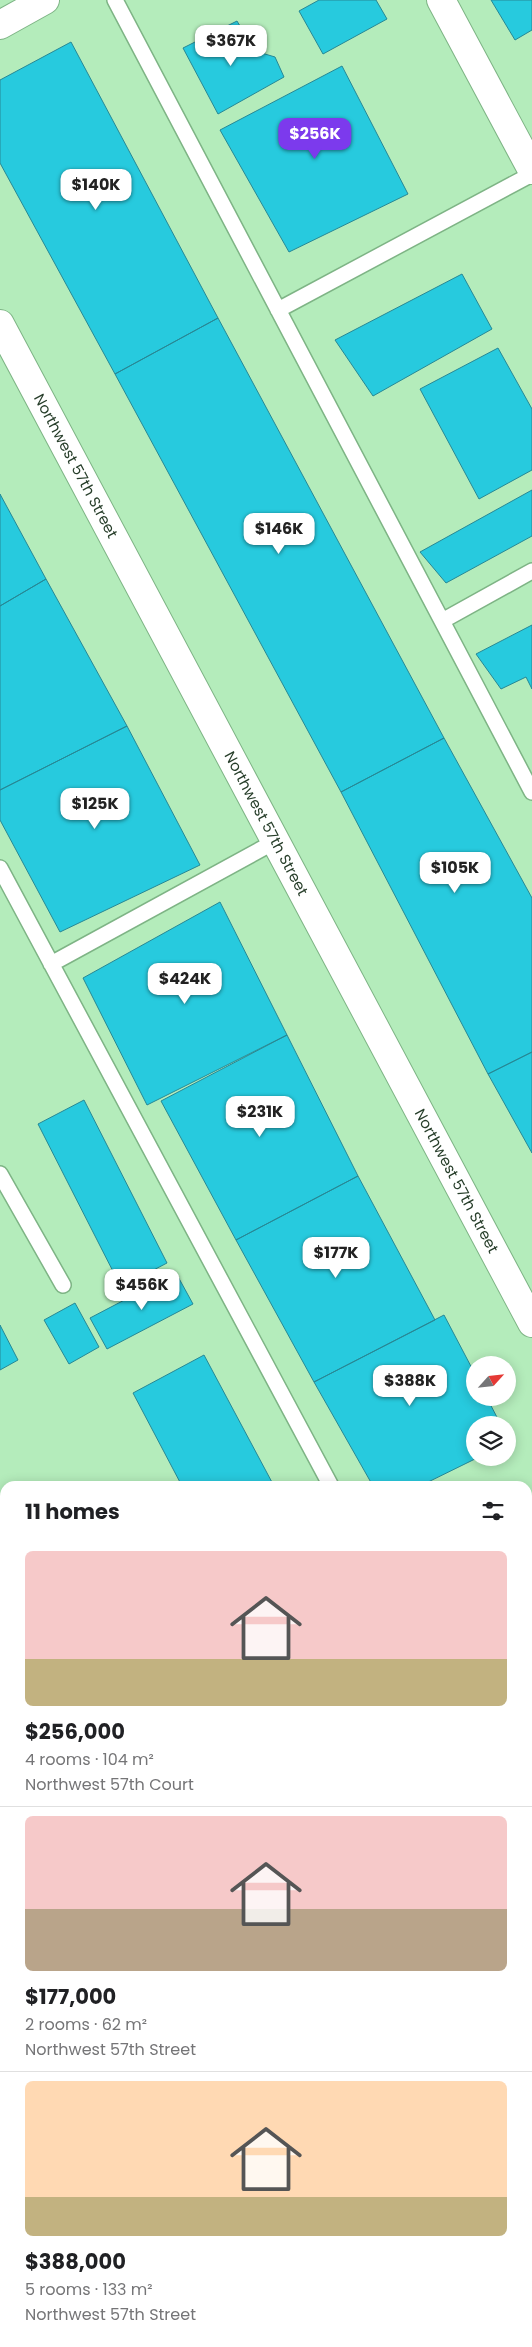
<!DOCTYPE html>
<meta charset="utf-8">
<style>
:root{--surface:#fff;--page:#f2f2f2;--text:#202124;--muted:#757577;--line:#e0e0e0;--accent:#7c3aed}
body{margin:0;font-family:Poppins,sans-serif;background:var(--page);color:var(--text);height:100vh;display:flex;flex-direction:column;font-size:19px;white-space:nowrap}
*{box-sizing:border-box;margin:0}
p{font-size:16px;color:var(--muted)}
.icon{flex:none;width:28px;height:28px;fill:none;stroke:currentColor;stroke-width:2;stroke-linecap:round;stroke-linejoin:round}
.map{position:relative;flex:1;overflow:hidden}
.details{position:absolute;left:0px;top:1481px;width:532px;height:866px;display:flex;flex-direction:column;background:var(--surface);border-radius:15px 15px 0 0;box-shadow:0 2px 12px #0003}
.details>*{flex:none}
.needle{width:32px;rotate:63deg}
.controls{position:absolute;left:466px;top:1356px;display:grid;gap:10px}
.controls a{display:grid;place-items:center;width:50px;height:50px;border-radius:50%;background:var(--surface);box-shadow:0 2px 12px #0003;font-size:25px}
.price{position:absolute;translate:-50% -42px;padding:0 11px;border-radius:10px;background:#fff;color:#222;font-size:16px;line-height:32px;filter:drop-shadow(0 1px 2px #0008)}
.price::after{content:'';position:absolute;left:50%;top:30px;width:15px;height:11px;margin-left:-8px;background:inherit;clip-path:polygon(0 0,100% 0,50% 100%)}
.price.on{background:var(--accent);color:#fff}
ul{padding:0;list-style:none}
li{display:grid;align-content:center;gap:10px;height:265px;padding:0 25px}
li+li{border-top:1px solid var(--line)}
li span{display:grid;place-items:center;height:155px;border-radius:8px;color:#555}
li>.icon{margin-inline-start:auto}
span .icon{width:90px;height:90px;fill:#fffc;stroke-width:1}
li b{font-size:21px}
h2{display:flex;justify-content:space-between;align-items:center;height:60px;padding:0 25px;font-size:21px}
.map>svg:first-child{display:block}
</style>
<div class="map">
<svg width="532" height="2347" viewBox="0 0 532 2347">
<rect width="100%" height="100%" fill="#b4ecbb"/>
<path fill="#27cade" stroke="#278895" d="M319 0H376L387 19 323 54 299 11Z
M491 0H532V30L515 40Z
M237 21 255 51 275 57 284 77 218 114 183 48Z
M71 42 218 318 115 374 0 163V80Z
M342 66 408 194 289 252 220 130Z
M462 274 492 329 373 396 335 340Z
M218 318 444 738 341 792 115 374Z
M498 348 532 409V470L479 499 420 389Z
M532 490V536L446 583 420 552Z
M0 494 46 579 0 606Z
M46 579 127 726 0 790V606Z
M532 625V689L526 677 501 689 476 654Z
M127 726 200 865 60 932 0 820V790Z
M444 738 532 898V1052L488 1074 341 792Z
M220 902 287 1035 147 1105 83 978Z
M287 1035 358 1176 236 1240 161 1101Z
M532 1052V1153L488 1074Z
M84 1100 167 1263 121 1287 38 1124Z
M358 1176 435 1320 314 1382 236 1240Z
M176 1273 193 1304 107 1349 90 1318Z
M75 1303 99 1347 69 1364 44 1320Z
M444 1315 475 1374V1398H487L501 1425H475V1458H477L420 1486H373L314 1382Z
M0 1325 18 1360 0 1370Z
M204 1355 274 1486H182L133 1393Z
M532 1967V2004L531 2005 528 1992V1969Z"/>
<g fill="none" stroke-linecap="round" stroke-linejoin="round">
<g stroke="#7eb485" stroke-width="18">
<path id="service" d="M115 0 532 792
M278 310 532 174
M442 621 532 571
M0 868 331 1486
M51 964 276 841
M0 1174 63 1285
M0 1803 5 1802"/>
</g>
<g stroke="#7eb485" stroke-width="30">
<g id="minor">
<path d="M441 0 532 170"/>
<path d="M0 25 45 0"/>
<path id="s1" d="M0 324 532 1323"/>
</g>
</g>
<g stroke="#7eb485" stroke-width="30">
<path id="motorway" d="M528 2299H532
M0 2344 12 2342"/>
</g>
<use href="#service" stroke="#fff" stroke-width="15"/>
<use href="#minor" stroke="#fff" stroke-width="28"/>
<use href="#motorway" stroke="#fff" stroke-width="28"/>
<g stroke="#6e9573" stroke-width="5.5">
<path id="rail" d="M528 1837 532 1835
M528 1864 532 1862
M528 1888 532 1887
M0 2013 5 2012
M0 2037 5 2036"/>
</g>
<use href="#rail" stroke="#c1fac8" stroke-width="4" stroke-dasharray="11" stroke-linecap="butt"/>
</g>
<g text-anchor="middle" stroke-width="4" stroke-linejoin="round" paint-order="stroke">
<g font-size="15" fill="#273e2a" stroke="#c1fac8">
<text dy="5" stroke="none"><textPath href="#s1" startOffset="161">Northwest 57th Street</textPath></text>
<text dy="5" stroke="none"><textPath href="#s1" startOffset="566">Northwest 57th Street</textPath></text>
<text dy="5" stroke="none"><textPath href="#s1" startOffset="971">Northwest 57th Street</textPath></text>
</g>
</g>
</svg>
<div class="controls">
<a><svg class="needle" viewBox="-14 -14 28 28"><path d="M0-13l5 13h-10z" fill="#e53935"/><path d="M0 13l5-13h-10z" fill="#757577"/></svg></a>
<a><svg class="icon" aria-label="layers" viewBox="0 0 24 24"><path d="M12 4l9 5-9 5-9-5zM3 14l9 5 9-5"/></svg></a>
</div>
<b class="price" style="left:231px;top:67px">$367K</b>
<b class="price on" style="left:315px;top:160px">$256K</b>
<b class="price" style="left:96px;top:211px">$140K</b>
<b class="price" style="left:279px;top:555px">$146K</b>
<b class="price" style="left:95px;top:830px">$125K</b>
<b class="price" style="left:455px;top:894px">$105K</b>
<b class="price" style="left:185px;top:1005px">$424K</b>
<b class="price" style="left:260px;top:1138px">$231K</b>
<b class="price" style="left:336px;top:1279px">$177K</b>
<b class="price" style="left:142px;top:1311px">$456K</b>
<b class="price" style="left:410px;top:1407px">$388K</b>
<section class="details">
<h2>11 homes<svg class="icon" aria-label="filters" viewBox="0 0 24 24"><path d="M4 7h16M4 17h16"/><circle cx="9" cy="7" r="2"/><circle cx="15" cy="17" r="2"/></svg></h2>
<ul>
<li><span style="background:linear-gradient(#f6c9c9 70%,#c2b280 0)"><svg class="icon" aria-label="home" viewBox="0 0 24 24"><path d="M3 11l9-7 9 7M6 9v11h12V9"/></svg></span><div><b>$256,000</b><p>4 rooms · 104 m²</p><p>Northwest 57th Court</p></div></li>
<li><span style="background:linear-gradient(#f6c9c9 60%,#b9a48a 0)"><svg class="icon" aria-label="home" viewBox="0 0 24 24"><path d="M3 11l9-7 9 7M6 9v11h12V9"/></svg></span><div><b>$177,000</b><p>2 rooms · 62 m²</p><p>Northwest 57th Street</p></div></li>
<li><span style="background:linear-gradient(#ffd9b3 75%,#c2b280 0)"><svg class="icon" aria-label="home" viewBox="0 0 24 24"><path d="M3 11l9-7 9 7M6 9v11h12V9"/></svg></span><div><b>$388,000</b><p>5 rooms · 133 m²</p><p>Northwest 57th Street</p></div></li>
</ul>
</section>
</div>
